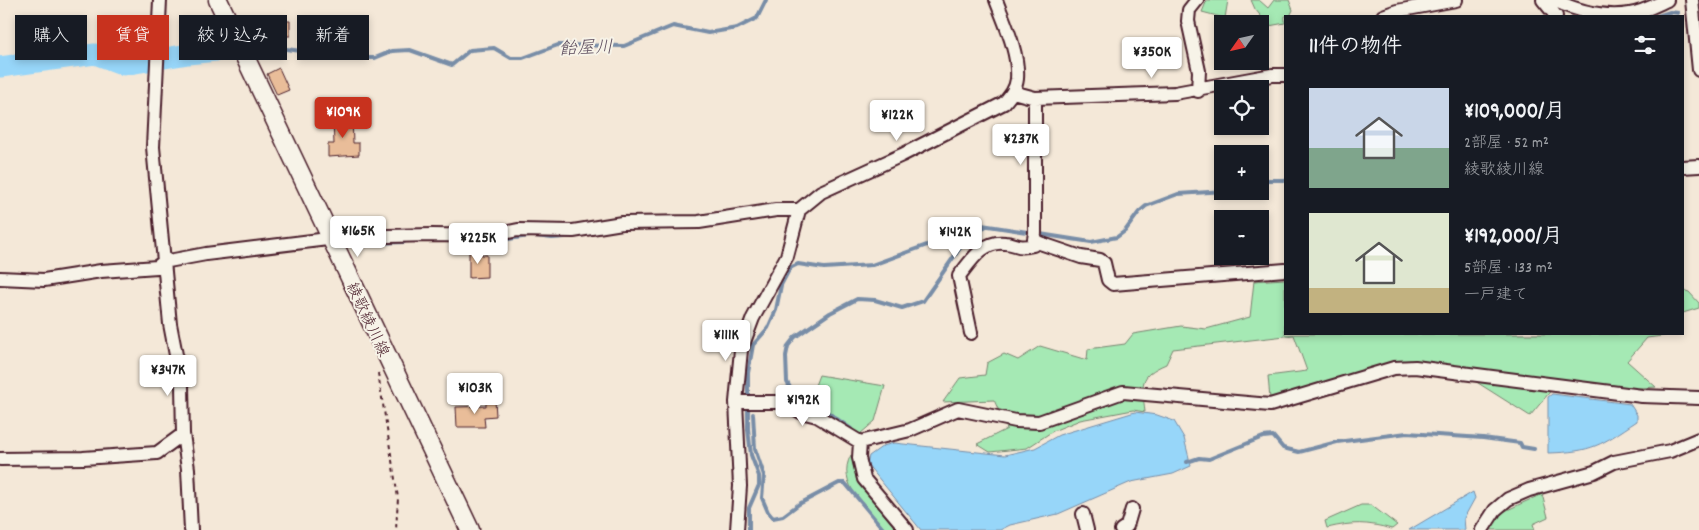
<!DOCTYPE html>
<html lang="ja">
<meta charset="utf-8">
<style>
:root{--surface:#171b24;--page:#242831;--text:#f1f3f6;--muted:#9ea1a6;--accent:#c8321e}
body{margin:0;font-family:Dekko,"Klee One",sans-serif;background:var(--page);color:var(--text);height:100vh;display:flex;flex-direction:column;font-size:19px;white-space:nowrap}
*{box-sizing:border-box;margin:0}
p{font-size:16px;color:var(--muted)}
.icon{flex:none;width:28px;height:28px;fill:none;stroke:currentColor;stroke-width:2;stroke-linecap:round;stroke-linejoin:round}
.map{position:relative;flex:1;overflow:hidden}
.panel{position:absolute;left:1284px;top:15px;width:400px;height:320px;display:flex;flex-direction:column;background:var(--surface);border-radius:0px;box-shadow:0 2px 8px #0003}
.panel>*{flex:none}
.hud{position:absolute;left:15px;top:15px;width:475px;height:45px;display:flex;gap:10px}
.needle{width:32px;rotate:236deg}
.controls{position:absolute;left:1214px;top:15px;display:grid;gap:10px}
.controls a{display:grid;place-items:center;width:55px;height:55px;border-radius:0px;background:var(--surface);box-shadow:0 2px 8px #0003;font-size:25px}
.price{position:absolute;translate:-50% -42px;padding:0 11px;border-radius:5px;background:#fff;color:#222;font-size:16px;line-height:32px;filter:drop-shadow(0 1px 2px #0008)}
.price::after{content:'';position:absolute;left:50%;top:30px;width:15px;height:11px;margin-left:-8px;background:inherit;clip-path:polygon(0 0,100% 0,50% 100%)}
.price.active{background:var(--accent);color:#fff}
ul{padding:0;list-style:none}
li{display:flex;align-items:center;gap:15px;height:125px;padding:0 25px}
li span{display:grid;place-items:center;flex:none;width:140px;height:100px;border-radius:0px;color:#555}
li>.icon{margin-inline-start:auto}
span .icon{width:60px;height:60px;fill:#fffc;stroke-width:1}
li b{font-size:21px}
h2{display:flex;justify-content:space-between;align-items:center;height:60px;padding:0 25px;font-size:21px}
.chip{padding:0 18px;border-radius:0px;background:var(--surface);box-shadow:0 2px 8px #0003;font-size:18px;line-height:45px}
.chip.active{background:var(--accent);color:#fff}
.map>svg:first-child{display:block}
</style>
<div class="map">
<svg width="1699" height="530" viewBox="0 0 1699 530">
<rect width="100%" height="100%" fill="#f4e8d8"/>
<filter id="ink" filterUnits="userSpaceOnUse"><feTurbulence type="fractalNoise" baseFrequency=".02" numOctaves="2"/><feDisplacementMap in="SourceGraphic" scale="10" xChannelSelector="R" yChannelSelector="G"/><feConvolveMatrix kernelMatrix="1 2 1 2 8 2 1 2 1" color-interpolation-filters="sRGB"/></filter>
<g filter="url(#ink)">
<path fill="#a5e9b4" stroke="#788470" d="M1207 0H1228L1225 18 1202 12Z
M1251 0H1259L1268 8 1274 0H1289L1293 10 1290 16H1285V23L1269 26 1255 9Z
M1285 279V334H1677L1647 338 1627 361 1656 387 1624 389 1558 382 1530 416 1467 376 1405 373 1324 392 1270 399 1268 376 1307 371 1294 335 1173 349 1166 364C1138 376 1142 384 1145 412L1133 410 1080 420 1053 431 1027 448 990 452 977 444 1007 429 994 400 943 402 960 378 985 375 987 363 1004 354 1018 360 1040 346 1087 360 1088 349 1125 344 1133 334 1181 326 1206 329 1250 317 1254 281Z
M1683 290 1689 292 1699 303V308L1683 313Z
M819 375 885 386 875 421 860 434 851 432 825 413 806 409Z
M851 455 857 482 897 530H885C868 510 835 483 851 455Z
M1542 494 1548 517 1533 524 1535 530H1489L1503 512Z
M1361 505H1371L1397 525 1392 529C1366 522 1353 522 1327 528L1325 521Z"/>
<path fill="#97d6f9" stroke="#788da7" d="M1552 394 1630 404 1637 415V421C1601 445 1593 452 1548 453V397Z
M1135 412 1157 415 1174 421 1184 438 1191 466 1173 474 1131 482 1058 514 1010 525 1000 530H921L867 464 869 456 883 446 894 443 1005 455 1035 448 1059 435Z
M1473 492 1475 498 1464 518 1465 530H1409Z"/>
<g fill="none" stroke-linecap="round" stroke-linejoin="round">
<path stroke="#788da7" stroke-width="4" d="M1658 16 1670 12 1678 13
M252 47 264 46 353 58H375L392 51 410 50 452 65 470 50 494 48 511 58H523L558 45 624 46 673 26 708 33 737 28 757 18 766 0
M1260 180H1285
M536 236 552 238 578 236
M501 240 529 236
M456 241 481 242
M349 244 404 242
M753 414 755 449 764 475 762 498 768 512 773 518 783 516 799 504 839 483H845L884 530
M851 429 827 412 798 403 787 382 786 356 788 346 795 337 830 313 857 299 875 300 902 308 923 301 967 238 986 226
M1187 462 1199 458 1209 459 1263 437 1273 436 1283 448 1299 452 1337 442 1407 433 1483 438 1520 443 1522 447 1534 449
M749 530V508L759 485V476L751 455 748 429V373L753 345 768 328 776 310 781 285 790 268 798 264 824 268 872 265 982 225 1091 242 1117 237 1125 231 1139 212 1146 206 1178 194 1225 191"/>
<path stroke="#97d6f9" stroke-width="21" d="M0 67 95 54 124 65 188 54 225 50"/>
</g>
<path fill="#e9bd99" stroke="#4a1f2b" d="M252 21H290V36H252Z
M279 68 289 90 277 95 267 74Z
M352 118 353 143H359V155L328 157V144H334L333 119Z
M469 252H482V255H487V277L469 278Z
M495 400 496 416 484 417 485 427H457L456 407 486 406V401Z"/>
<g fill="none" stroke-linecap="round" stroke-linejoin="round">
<g stroke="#4a1f2b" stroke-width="16">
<path id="street" d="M160 0 153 147 170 324 182 386 183 434 188 469 191 530
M1197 0 1189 10 1188 21 1199 71 1198 91
M1543 0 1556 16
M1554 0C1577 11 1605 18 1630 14 1643 12 1656 5 1667 0
M1692 0 1699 70
M1383 16 1397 11 1456 0
M1013 92 1035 98 1175 93 1272 75H1285
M1682 167 1699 166
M1034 241 1081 257 1100 260 1104 263 1108 280 1113 284 1285 270
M0 278 44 280 101 271 157 267 163 262 206 254 344 237 432 235 490 236 518 230 573 231 622 223 699 222 776 210H799
M971 333 959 276C971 261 983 240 1005 243 1019 244 1017 249 1033 245L1035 233V98
M736 402H783L801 412 817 416 860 442 910 430 958 409 1016 421 1039 422 1123 392 1270 405 1394 368 1415 367 1642 396 1699 398
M860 442 859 458 864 479 907 530
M0 459 83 458 157 453 183 434
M1083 514 1087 530
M737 530 740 486 736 402 741 350 753 318 787 256 799 210 821 192 902 155 1004 103C1010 96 1016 89 1017 79 1019 53 1005 24 996 0
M1121 530 1127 526 1132 509
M1482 530 1495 510 1508 499 1529 490 1594 472 1614 462 1670 451 1699 439"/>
</g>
<g stroke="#4a1f2b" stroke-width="21">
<path id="secondary" d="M218 0 470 530"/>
</g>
<path stroke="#4a1f2b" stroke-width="2" stroke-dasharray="4 4" stroke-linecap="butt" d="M378 373 398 498 396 530"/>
<use href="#street" stroke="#f7f3e8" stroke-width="12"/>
<use href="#secondary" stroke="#f7f3e8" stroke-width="18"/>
</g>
</g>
<g text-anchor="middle" stroke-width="4" stroke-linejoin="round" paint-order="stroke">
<g font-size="16" fill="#4a1f2b" stroke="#f7f3e8">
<text transform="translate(369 319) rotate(65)" y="6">綾歌綾川線</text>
</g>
<g font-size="18" font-style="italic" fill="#5d4d5e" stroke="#f7f3e8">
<text transform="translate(586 47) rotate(-2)" y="6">飴屋川</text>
</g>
</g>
</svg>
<div class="controls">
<a><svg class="needle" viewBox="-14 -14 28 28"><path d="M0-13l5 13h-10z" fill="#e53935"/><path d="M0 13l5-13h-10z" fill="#9ea1a6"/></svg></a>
<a><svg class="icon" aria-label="locate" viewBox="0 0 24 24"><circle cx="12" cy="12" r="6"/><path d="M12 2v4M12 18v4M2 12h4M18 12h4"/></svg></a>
<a>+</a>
<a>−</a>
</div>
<b class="price" style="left:1152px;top:79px">¥350K</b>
<b class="price active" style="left:343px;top:139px">¥109K</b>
<b class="price" style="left:897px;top:142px">¥122K</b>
<b class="price" style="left:1021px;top:166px">¥237K</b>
<b class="price" style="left:358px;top:258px">¥165K</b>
<b class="price" style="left:955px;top:259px">¥142K</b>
<b class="price" style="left:478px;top:265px">¥225K</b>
<b class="price" style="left:726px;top:362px">¥111K</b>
<b class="price" style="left:168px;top:397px">¥347K</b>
<b class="price" style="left:475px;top:415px">¥103K</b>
<b class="price" style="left:803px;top:427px">¥192K</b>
<div class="hud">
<a class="chip">購入</a>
<a class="chip active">賃貸</a>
<a class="chip">絞り込み</a>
<a class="chip">新着</a>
</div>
<section class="panel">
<h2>11件の物件<svg class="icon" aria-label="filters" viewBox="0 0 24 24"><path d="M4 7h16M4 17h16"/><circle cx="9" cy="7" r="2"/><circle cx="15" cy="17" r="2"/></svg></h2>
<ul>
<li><span style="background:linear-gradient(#c9d6e8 60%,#7fa58c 0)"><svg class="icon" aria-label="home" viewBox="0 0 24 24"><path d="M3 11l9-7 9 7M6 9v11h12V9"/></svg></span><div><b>¥109,000/月</b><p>2部屋 · 52 m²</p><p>綾歌綾川線</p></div></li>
<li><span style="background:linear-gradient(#dfe7d0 75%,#c2b280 0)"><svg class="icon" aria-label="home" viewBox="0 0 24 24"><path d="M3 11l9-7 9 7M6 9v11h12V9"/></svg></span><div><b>¥192,000/月</b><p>5部屋 · 133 m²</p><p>一戸建て</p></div></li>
</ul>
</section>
</div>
